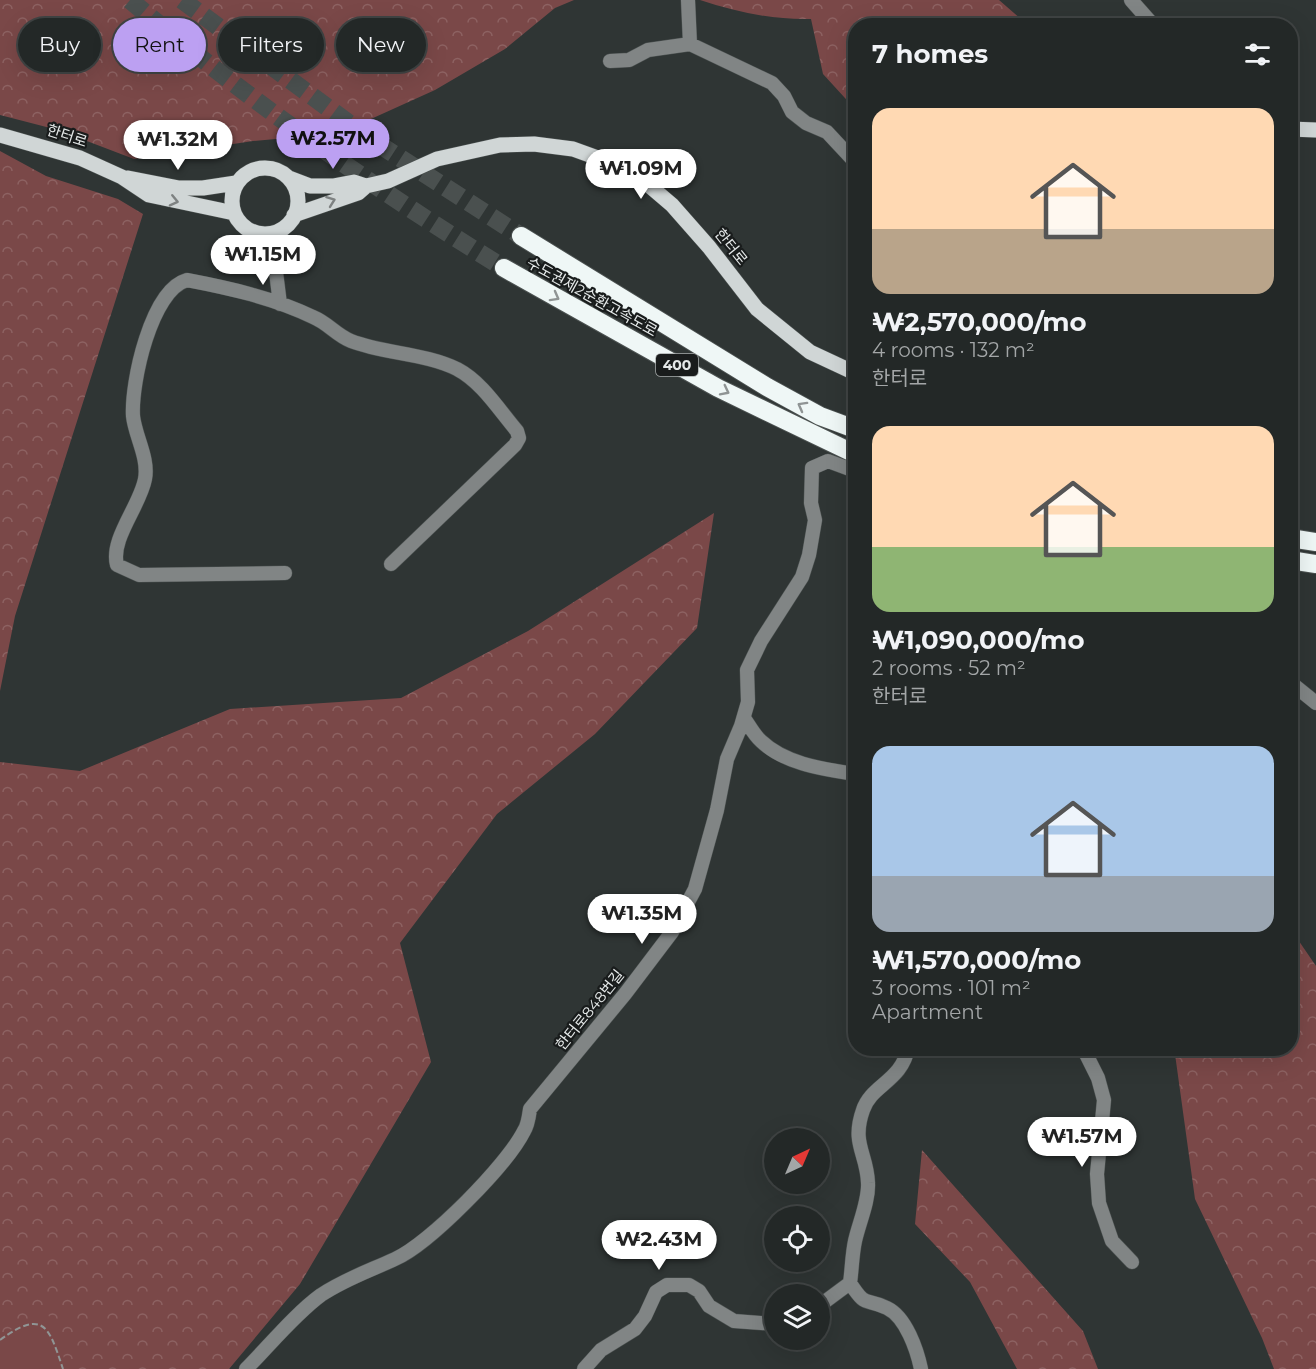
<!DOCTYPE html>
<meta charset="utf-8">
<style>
:root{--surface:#232827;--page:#2f3433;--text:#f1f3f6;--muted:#a3a6a7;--line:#404444;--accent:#bca0f2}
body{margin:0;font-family:Montserrat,"Noto Sans KR",sans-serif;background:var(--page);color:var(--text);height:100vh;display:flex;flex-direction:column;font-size:22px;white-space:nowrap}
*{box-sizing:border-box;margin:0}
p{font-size:20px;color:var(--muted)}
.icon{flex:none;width:33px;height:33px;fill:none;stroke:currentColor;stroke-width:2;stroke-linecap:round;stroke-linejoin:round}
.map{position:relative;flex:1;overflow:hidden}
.panel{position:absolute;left:848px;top:18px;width:450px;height:1038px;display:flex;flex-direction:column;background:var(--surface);border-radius:24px;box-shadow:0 6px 24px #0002,0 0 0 2px var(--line)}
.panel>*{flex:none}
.hud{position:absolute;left:18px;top:18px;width:570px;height:54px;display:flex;gap:12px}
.needle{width:39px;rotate:44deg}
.buttons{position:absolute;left:764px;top:1128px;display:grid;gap:12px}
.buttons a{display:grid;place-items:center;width:66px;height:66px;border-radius:50%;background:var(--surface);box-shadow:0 6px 24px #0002,0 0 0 2px var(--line);font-size:30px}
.price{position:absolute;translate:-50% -51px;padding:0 14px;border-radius:21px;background:#fff;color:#222;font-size:20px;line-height:39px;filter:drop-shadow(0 2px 3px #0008)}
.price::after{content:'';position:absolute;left:50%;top:36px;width:18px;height:14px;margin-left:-9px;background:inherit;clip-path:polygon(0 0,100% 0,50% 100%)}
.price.current{background:var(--accent);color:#111}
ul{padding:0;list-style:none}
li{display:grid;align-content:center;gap:12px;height:318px;padding:0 24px}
li span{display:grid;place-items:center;height:186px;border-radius:18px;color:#555}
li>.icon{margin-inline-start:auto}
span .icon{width:108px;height:108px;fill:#fffc;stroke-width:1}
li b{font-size:26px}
h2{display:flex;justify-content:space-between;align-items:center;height:72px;padding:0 24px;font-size:26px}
.pill{padding:0 21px;border-radius:27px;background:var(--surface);box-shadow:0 6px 24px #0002,0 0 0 2px var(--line);font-size:21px;line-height:54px}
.pill.current{background:var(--accent);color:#111}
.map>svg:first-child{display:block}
</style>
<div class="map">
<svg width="1316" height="1369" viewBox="0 0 1316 1369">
<defs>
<pattern id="forest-crowns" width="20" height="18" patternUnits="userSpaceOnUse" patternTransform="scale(1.5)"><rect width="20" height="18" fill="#7a4848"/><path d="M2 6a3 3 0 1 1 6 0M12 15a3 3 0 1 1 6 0" fill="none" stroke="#8d6262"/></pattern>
</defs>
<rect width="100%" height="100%" fill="#2f3534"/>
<path fill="#7a4848" d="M54 1299 82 1369H0V1319Z"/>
<path fill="url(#forest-crowns)" d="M0 0H574L555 8 505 49 435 90 340 133 253 141 134 159 58 130 0 115Z
M700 0H999L1028 25 855 26V109L823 74 811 19C773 20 736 12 700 0Z
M0 151 46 176 118 199 143 214 15 616 0 691Z
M714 513 697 628 595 734 497 814 400 943 431 1062 300 1284 229 1369H68L48 1314 0 1334V762L80 771 230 709 401 698 528 631Z
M1290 928 1316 966V1369H1274L1262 1338 1195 1199 1175 1054 1177 1048H1290Z
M922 1150 1083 1331 1098 1369H1017L970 1282 915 1224Z"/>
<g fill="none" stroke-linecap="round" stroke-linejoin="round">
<path stroke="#4a504f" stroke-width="18" stroke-dasharray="18 9" stroke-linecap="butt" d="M130 0C247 99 373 188 504 268
M182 0 366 136 521 236"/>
<g stroke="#4c5251" stroke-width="15">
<path id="minor" d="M688 0 690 44
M1131 0 1154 26
M610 61 629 60 648 50 690 44 772 83 784 96 792 112 806 123 827 132 855 162
M253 231 267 245 275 264 278 231
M275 264 280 304
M285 573 139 575 117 565C110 539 140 506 145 479 149 458 135 436 133 416 131 383 151 290 187 280 229 288 274 298 313 317 328 323 336 335 351 341 385 354 424 353 457 369 482 382 499 410 517 431L519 438 515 445 391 564
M1290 682 1316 703
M744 718C749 725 754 735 761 741 785 764 823 769 855 774
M908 1048C902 1081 871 1085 863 1110 851 1144 867 1153 868 1183 869 1201 859 1223 855 1241 852 1255 852 1269 850 1283 867 1309 864 1297 887 1308 906 1317 917 1350 921 1369
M1083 1048 1098 1078 1104 1100 1097 1174 1099 1203 1112 1241 1132 1262
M819 1306 850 1283
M246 1369C269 1346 295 1314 321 1295 345 1279 369 1271 395 1259 429 1244 507 1165 524 1131 528 1125 529 1116 530 1109L625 994 672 932 695 889 717 810 727 759 741 726 748 702 747 670 761 641 802 577 809 555 815 520 811 503 812 468 828 461 855 471
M584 1369 601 1350 635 1329 645 1316 656 1292 667 1285H689L699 1291 709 1306 734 1321 774 1324"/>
</g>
<g stroke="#4c5251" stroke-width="16">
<path id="major" d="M1290 129 1316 130
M0 135 80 158 122 177 149 195 234 213
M232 201a33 33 0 1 1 66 0a33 33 0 1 1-66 0Z
M128 178 179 188H203L236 183
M289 178 310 186H333L354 182 366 186 388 181 437 159 500 145 534 144 573 149 631 170 672 205 709 247 757 309 810 352 855 373
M294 215 358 193 366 186"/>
</g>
<g stroke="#4c5251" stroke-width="20">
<path id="highway" d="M521 236 767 387 820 416 855 429
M504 268 718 388 855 454
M1290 538 1316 542
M1290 560 1316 564"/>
</g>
<path stroke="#909595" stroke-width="2" stroke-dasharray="6 3" stroke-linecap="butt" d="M0 1340C44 1308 49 1327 63 1369"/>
<use href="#minor" stroke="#818585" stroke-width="14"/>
<use href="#major" stroke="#d0d6d6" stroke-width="15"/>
<use href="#highway" stroke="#eff7f6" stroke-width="18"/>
</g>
<defs><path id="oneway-chevron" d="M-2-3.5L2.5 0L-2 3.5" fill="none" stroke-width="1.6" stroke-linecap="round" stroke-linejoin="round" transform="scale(1.5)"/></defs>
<g stroke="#7e8282">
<use href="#oneway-chevron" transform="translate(174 201) rotate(13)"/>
<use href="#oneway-chevron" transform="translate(331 201) rotate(-20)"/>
</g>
<g stroke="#8f9494">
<use href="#oneway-chevron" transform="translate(555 297) rotate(29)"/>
<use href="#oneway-chevron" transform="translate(725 391) rotate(27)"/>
<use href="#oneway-chevron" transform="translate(802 406) rotate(-151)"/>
</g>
<g text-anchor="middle" stroke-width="4.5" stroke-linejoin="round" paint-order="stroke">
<rect fill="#191c1c" stroke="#a8acac" stroke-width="1.5" x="656" y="354" width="42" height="22" rx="4.5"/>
<g font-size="14" font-weight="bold" fill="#e5e9e9">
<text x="677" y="370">400</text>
</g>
<g font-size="15" fill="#e5e9e9" stroke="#191c1c">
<text transform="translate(67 136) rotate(18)" y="5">한터로</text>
<text transform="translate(731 247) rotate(51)" y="5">한터로</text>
<text transform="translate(592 297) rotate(29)" y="5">수도권제2순환고속도로</text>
<text transform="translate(590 1010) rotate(-51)" y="5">한터로848번길</text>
</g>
</g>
</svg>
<div class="buttons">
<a><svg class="needle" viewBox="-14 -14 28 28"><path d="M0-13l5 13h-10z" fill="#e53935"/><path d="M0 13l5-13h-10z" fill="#a3a6a7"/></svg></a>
<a><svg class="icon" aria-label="locate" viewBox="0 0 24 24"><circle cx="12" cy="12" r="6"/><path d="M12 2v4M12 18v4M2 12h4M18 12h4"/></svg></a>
<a><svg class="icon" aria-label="layers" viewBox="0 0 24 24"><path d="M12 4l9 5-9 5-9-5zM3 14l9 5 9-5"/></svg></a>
</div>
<b class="price current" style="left:333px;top:170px">₩2.57M</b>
<b class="price" style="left:178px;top:171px">₩1.32M</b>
<b class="price" style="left:641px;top:200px">₩1.09M</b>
<b class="price" style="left:263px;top:286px">₩1.15M</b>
<b class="price" style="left:642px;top:945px">₩1.35M</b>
<b class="price" style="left:1082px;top:1168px">₩1.57M</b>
<b class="price" style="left:659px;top:1271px">₩2.43M</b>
<div class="hud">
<a class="pill">Buy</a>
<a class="pill current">Rent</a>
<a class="pill">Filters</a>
<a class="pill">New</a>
</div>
<section class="panel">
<h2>7 homes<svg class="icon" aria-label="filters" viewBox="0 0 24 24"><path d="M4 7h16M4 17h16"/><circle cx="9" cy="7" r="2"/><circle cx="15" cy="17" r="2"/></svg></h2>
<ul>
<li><span style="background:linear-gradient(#ffd9b3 65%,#b9a48a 0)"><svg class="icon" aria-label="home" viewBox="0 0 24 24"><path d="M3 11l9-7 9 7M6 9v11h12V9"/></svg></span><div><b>₩2,570,000/mo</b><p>4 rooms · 132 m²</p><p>한터로</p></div></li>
<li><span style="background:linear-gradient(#ffd9b3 65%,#8fb573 0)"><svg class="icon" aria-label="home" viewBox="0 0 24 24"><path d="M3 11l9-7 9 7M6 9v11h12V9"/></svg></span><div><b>₩1,090,000/mo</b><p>2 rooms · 52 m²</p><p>한터로</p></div></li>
<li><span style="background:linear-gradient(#a9c7e8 70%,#9aa5b1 0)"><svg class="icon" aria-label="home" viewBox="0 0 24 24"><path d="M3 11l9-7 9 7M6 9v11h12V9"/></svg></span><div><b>₩1,570,000/mo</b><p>3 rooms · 101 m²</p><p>Apartment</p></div></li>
</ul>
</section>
</div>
